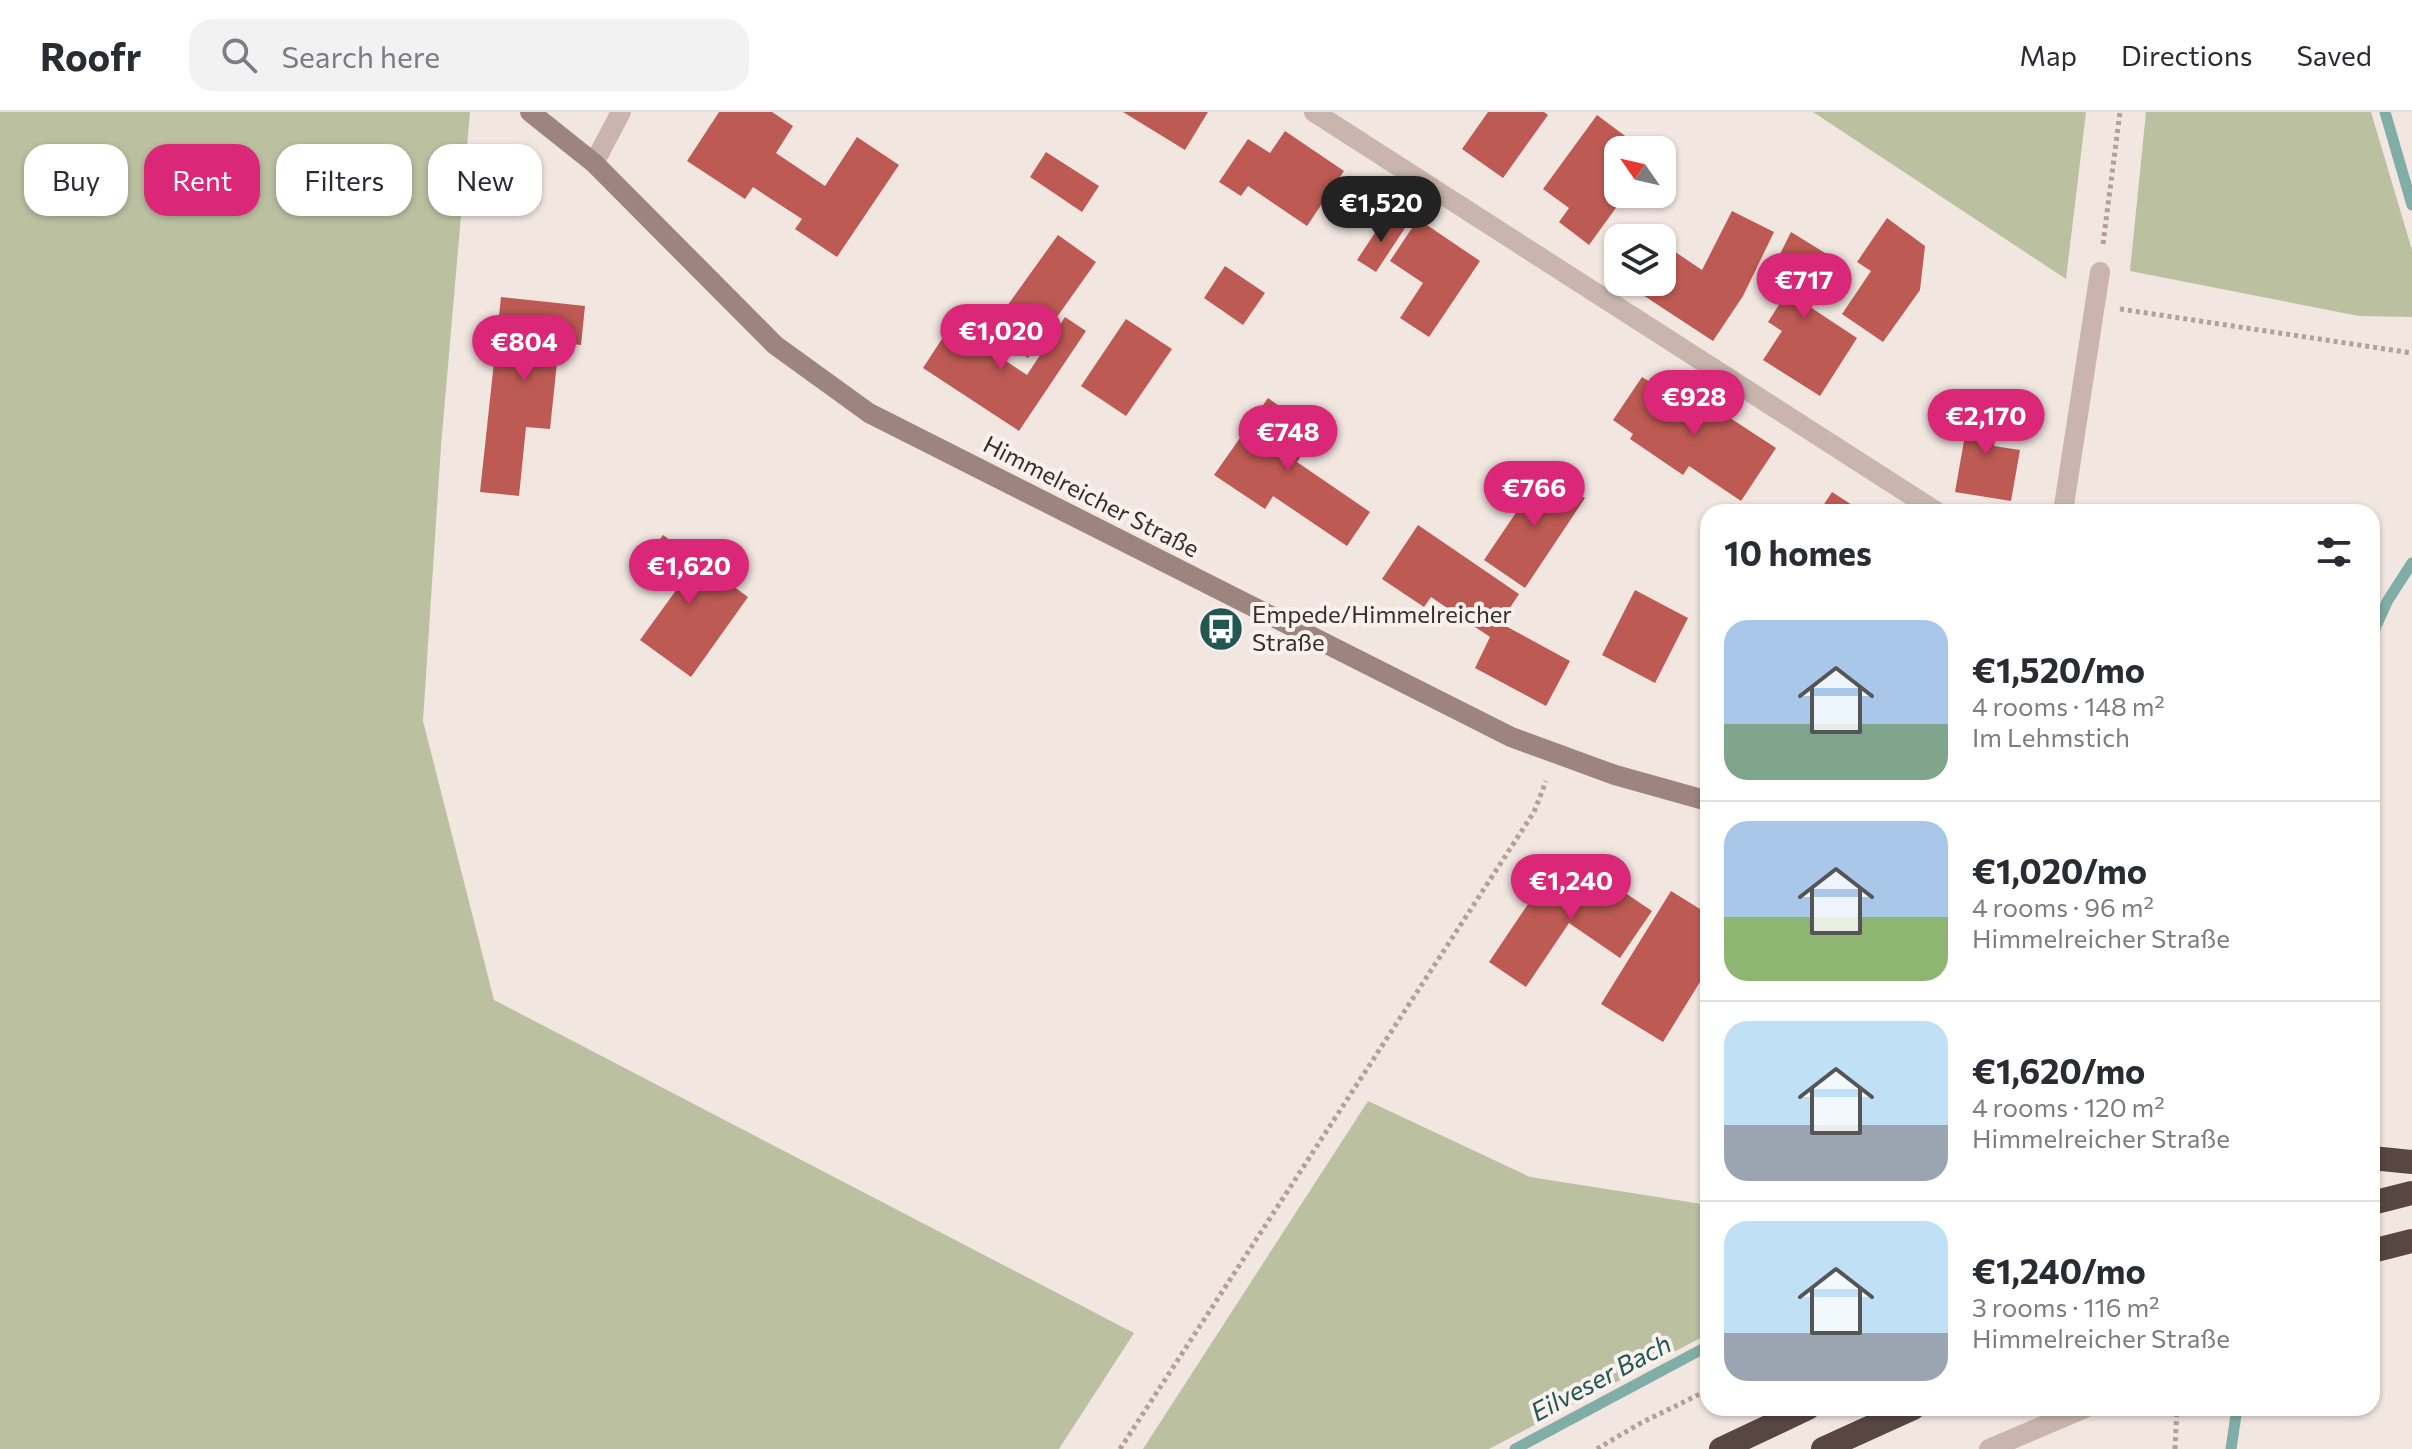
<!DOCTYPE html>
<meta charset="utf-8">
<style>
:root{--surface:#fff;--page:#f2f2f3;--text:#2b2b33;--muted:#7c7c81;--line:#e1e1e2;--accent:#db2777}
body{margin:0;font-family:Commissioner,sans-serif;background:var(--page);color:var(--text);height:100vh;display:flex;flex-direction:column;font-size:30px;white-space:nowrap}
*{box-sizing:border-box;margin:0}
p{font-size:26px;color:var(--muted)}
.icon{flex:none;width:44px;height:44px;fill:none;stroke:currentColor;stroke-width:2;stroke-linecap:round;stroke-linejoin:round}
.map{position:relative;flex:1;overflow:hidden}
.side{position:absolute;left:1700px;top:392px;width:680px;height:912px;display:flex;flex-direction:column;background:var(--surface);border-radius:24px;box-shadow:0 2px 6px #0004}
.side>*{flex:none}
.top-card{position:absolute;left:24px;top:32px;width:760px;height:72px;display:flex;gap:16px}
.needle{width:52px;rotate:304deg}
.buttons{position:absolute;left:1604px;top:24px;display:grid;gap:16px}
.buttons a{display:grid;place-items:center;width:72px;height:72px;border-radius:16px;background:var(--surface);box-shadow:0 2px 6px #0004;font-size:40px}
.price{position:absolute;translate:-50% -68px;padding:0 18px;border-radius:28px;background:var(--accent);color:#fff;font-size:26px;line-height:52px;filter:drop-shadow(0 2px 4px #0008)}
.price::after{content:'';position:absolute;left:50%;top:48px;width:24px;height:18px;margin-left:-12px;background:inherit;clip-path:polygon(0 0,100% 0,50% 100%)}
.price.active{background:#222;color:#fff}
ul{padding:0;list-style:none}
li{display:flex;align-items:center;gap:24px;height:200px;padding:0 24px}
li+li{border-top:2px solid var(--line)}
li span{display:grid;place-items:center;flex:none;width:224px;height:160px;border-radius:24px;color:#555}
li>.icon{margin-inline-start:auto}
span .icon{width:96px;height:96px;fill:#fffc;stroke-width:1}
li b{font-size:34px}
h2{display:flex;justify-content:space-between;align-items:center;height:96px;padding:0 24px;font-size:34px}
.pill{padding:0 28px;border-radius:24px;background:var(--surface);box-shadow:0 2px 6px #0004;font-size:28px;line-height:72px}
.pill.active{background:var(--accent);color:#fff}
header{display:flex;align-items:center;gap:48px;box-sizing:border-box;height:112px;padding:0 40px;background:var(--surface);border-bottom:2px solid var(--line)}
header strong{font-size:38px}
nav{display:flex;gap:44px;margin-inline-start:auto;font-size:28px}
.search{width:560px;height:72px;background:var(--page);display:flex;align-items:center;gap:20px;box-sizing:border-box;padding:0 28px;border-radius:24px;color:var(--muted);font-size:30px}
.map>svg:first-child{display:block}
</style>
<header>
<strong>Roofr</strong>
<div class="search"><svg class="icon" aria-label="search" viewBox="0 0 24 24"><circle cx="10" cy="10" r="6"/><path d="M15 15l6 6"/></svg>Search here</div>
<nav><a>Map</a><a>Directions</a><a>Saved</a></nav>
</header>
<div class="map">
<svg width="2412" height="1337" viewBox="0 0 2412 1337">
<rect width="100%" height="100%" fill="#f1e6e0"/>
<path fill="#bbc0a1" d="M0 0H470L441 334 423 609 494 888 1134 1221 1059 1337H0Z
M1813 0H2086L2066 167Z
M2146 0H2371L2412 138V205L2359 204 2130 159Z
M1368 989 1530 1065 1708 1093V1222L1489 1337H1143Z"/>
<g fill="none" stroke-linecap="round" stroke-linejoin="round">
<path stroke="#81ada7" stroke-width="11" d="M2385 0 2412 93
M2372 523 2388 488 2412 451
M1515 1337 1708 1234
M2231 1337 2237 1296"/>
</g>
<path fill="#bd5a53" d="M719 0H772L793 14 776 41 825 74 857 25 899 53 837 145 795 117 802 107 753 75 745 87 687 49Z
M1123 0H1208L1185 38Z
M1488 0H1544L1548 3 1503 66 1462 37Z
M1597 3 1644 38H1618V82H1626L1589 133 1559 110 1569 96 1543 77Z
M1285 19 1344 59 1307 114 1248 74 1241 84 1219 70 1248 27 1270 41Z
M1046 40 1099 74 1082 100 1030 65Z
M1732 99 1774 120 1743 184 1713 229 1629 174 1631 170H1662V131L1702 158Z
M1386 104 1405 116 1376 160 1357 148Z
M1887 106 1925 134 1920 178 1883 230 1842 202 1871 159 1857 150Z
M1418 107 1480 149 1429 225 1400 206 1423 171 1390 149Z
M1791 120 1830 144 1801 189 1857 226 1820 284 1763 248 1782 219 1768 210 1789 177 1767 168Z
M1058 123 1096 150 1028 246 989 219Z
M1225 154 1265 181 1243 213 1204 186Z
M501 185 585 194 581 233 559 231 550 317 526 315 519 384 480 380Z
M1065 205 1086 219 1019 319 923 256 951 213 1027 263Z
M1126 207 1172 237 1126 304 1081 274Z
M1642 265 1663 278 1666 274 1719 309 1724 302 1776 336 1741 389 1689 354 1683 363 1630 327 1633 322 1613 308Z
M1268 286 1317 320 1297 350 1370 400 1347 434 1273 384 1265 397 1214 363Z
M1971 289 2001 294 1994 334 2020 338 2011 389 1955 380Z
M1544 359 1585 386 1525 476 1484 448Z
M1832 380 1863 400H1819Z
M1418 413 1519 482 1500 511 1570 549 1546 594 1475 556 1490 525 1431 485 1424 495 1382 467Z
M663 423 748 485 691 565 640 528 677 477 642 452Z
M1635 478 1688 506 1655 571 1602 543Z
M1575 747 1652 799 1620 846 1569 811 1526 875 1489 850 1532 786 1544 794Z
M1671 779 1708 802V857L1663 930 1601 892Z"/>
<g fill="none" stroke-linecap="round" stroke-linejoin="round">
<path stroke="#b59f97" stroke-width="5" stroke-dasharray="4 4" stroke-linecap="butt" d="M2103 132 2120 0
M2120 197 2412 241
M1120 1337 1534 700 1546 669
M1597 1337 1639 1312 1708 1278
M2175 1337 2177 1296"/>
<path stroke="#c9b5ad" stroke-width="20" d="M1989 1337 2085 1296"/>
<path stroke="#c9b5ad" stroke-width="20" d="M1314 0 1937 400
M594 51 621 0
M2063 400 2100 160"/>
<path stroke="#9d847e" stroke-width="20" d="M530 0 594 51 775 233 869 301 1511 625 1615 663 1708 689"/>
<path stroke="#584643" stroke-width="24" d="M2372 1046 2412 1050
M2372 1091 2412 1081
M2372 1139 2412 1129
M1721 1337 1808 1296
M1823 1337 1913 1296"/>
</g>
<defs>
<g id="bus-disc" transform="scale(2.3)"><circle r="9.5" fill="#235751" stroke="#f9f1ed"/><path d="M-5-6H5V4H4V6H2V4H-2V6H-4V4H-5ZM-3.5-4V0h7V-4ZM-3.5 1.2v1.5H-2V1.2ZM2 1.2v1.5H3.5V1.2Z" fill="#fff"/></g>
</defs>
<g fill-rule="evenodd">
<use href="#bus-disc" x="1221" y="517"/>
</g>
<g text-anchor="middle" stroke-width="8" stroke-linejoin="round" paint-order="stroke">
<g font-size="24" fill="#382d2b" stroke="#f9f1ed">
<text transform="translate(1091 385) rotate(27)" y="8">Himmelreicher Straße</text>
</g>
<g font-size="24" fill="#382d2b" stroke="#f9f1ed" text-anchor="start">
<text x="1252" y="511">Empede/Himmelreicher<tspan x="1252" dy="28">Straße</tspan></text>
</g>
<g font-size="26" font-style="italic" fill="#235751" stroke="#f9f1ed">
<text transform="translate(1601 1266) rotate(-28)" y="9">Eilveser Bach</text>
</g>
</g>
</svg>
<div class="buttons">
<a><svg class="needle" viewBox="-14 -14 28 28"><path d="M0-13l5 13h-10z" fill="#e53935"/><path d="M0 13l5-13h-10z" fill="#7c7c81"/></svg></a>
<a><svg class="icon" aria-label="layers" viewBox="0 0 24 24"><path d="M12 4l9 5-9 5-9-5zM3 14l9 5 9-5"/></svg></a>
</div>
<b class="price active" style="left:1381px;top:132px">€1,520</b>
<b class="price" style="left:1804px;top:209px">€717</b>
<b class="price" style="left:1001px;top:260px">€1,020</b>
<b class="price" style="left:524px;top:271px">€804</b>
<b class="price" style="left:1694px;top:326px">€928</b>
<b class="price" style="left:1986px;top:345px">€2,170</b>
<b class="price" style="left:1288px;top:361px">€748</b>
<b class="price" style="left:1534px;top:417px">€766</b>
<b class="price" style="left:689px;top:495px">€1,620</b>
<b class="price" style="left:1571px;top:810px">€1,240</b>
<div class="top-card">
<a class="pill">Buy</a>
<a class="pill active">Rent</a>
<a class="pill">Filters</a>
<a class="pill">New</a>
</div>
<section class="side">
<h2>10 homes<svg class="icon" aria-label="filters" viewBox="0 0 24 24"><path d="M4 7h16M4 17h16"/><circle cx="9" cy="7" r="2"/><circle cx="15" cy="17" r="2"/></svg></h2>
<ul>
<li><span style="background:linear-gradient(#a9c7e8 65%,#7fa58c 0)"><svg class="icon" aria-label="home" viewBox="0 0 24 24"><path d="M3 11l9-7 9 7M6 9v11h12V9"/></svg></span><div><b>€1,520/mo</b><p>4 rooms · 148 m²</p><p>Im Lehmstich</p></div></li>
<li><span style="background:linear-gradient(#a9c7e8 60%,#8fb573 0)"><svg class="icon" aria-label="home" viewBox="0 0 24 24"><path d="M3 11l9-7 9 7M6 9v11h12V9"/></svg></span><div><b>€1,020/mo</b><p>4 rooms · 96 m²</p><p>Himmelreicher Straße</p></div></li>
<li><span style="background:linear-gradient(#bfe0f5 65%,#9aa5b1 0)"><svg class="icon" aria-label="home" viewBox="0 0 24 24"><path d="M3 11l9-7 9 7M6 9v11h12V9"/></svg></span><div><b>€1,620/mo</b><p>4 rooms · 120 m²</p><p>Himmelreicher Straße</p></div></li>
<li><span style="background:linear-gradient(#bfe0f5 70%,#9aa5b1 0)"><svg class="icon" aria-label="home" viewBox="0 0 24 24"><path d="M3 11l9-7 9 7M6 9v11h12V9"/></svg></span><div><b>€1,240/mo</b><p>3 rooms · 116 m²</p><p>Himmelreicher Straße</p></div></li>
</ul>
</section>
</div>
